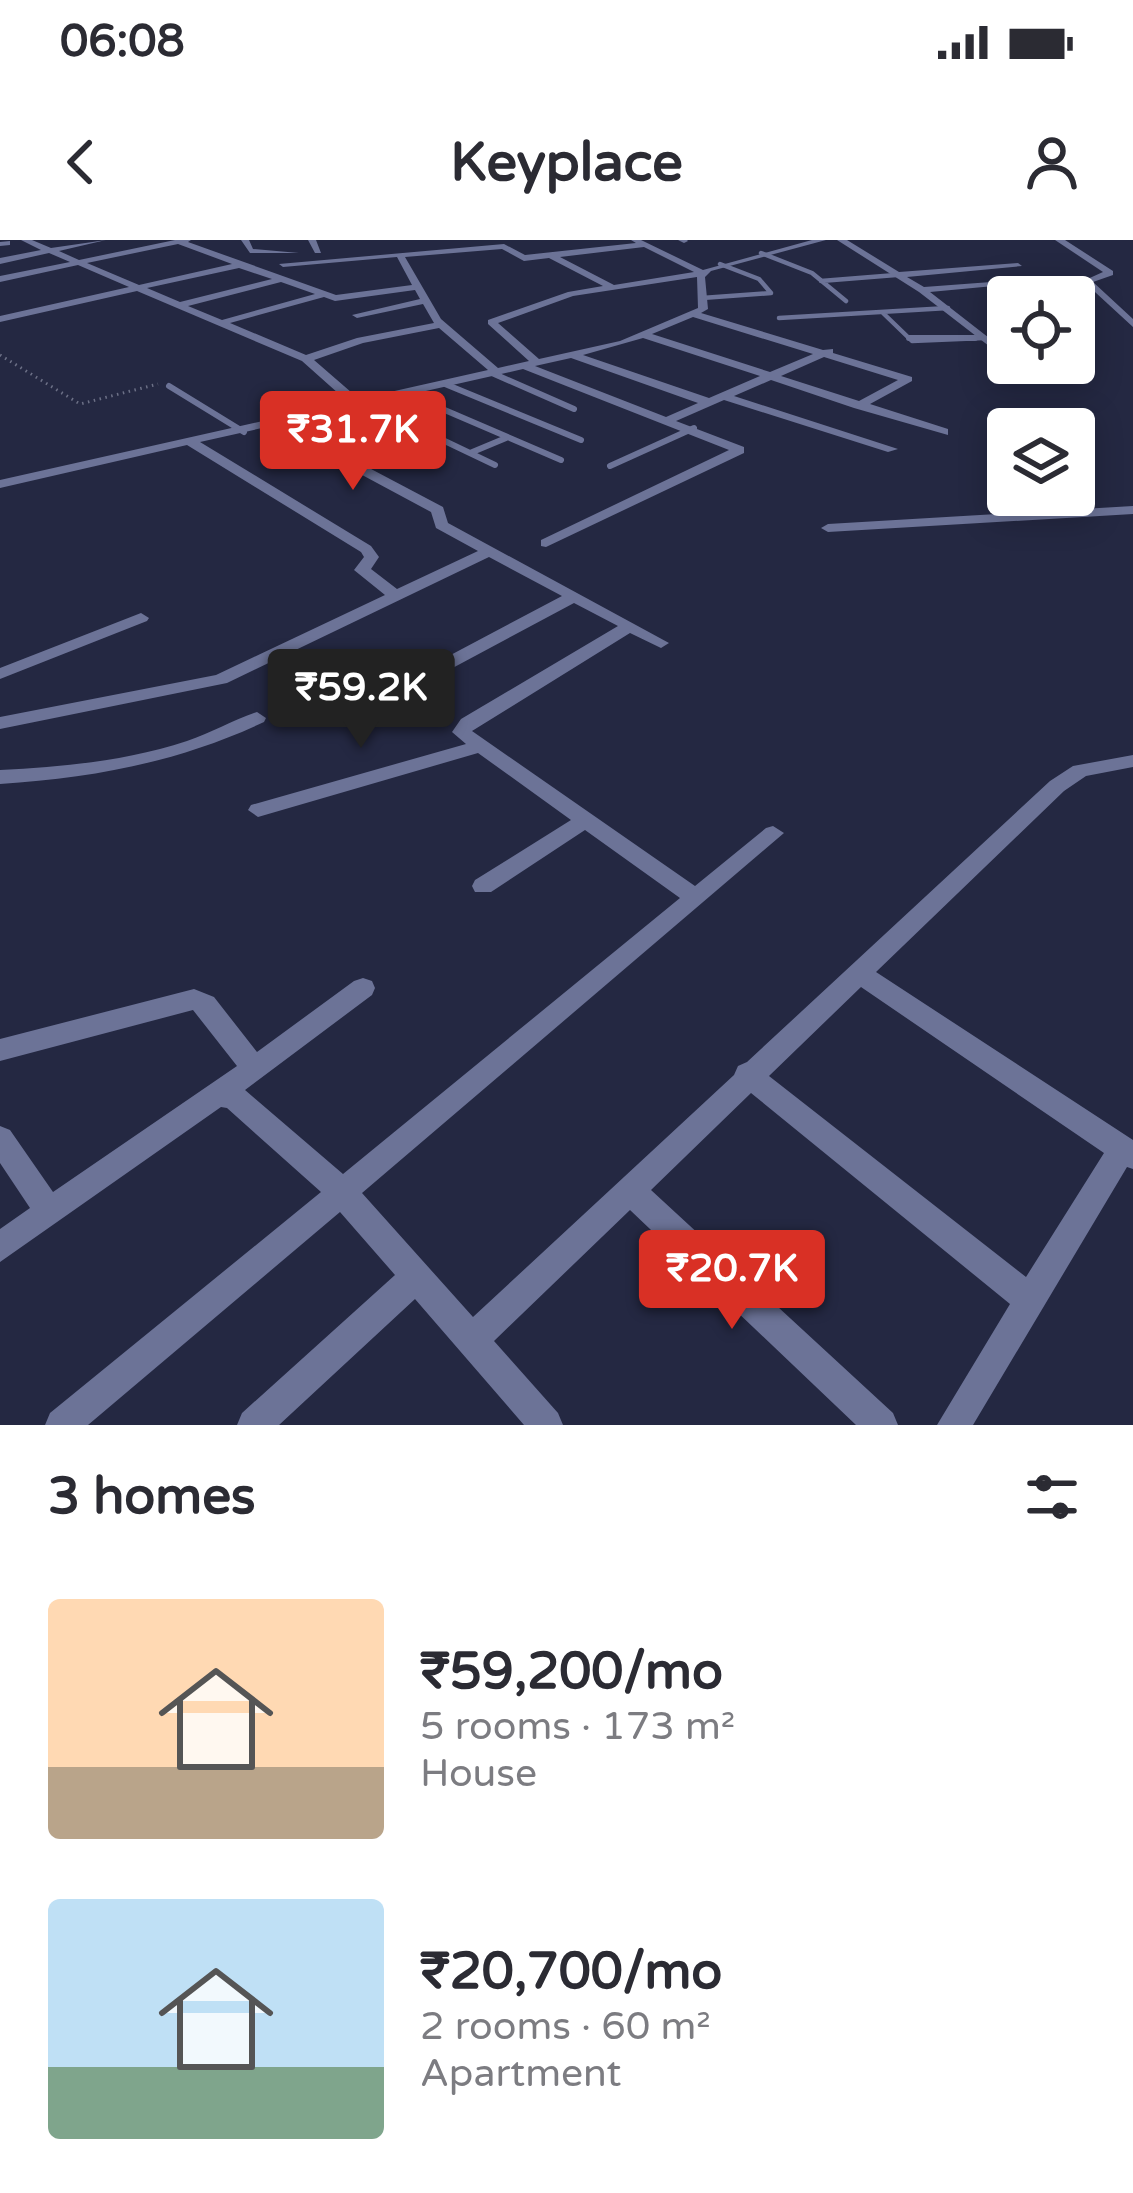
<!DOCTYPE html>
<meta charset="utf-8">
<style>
:root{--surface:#fff;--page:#f2f2f3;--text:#2b2b33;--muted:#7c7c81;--accent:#d93025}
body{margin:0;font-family:"Varela Round",sans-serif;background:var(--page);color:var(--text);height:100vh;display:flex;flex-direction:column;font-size:45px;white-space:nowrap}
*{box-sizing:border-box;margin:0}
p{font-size:39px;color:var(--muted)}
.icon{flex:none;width:66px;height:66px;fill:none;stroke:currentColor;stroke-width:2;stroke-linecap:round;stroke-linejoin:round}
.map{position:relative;height:1185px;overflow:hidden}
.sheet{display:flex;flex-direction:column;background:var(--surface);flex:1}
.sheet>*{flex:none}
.buttons{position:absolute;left:987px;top:36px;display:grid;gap:24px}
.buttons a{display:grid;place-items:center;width:108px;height:108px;border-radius:12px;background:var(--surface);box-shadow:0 6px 30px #0003;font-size:60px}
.price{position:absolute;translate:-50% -102px;padding:0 27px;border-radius:12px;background:var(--accent);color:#fff;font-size:39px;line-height:78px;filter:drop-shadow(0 3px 6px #0008)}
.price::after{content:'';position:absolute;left:50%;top:72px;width:36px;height:27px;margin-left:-18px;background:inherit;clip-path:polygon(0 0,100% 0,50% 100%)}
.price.on{background:#222;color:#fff}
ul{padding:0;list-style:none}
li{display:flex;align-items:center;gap:36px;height:300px;padding:0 48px}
li span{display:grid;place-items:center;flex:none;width:336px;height:240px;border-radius:12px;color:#555}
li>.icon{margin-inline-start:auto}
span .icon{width:144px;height:144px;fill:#fffc;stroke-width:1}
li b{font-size:51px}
h2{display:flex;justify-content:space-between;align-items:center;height:144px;padding:0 48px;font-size:51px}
.status{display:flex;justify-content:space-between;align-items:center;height:84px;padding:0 60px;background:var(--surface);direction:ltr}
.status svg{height:33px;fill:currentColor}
header{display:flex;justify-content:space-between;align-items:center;height:156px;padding:0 48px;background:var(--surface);font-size:54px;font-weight:700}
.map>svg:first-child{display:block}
</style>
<div class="status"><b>06:08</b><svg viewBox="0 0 49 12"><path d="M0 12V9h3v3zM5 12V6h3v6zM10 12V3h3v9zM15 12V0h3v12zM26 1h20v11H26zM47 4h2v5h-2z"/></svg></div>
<header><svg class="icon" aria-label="back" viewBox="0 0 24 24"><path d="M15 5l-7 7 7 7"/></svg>Keyplace<svg class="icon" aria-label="person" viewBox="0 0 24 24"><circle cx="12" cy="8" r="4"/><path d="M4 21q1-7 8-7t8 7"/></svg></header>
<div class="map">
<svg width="1133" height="1185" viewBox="0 0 1133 1185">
<rect width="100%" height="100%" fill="#242842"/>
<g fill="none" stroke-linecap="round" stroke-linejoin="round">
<path stroke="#6c7086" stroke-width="3" stroke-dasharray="1.5 4.5" stroke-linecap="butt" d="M0 115 80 164 158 144"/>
<path stroke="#6c7397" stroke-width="4.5" d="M761 13 812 33 846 61
M821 41 896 35
M702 58 771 53 759 39 720 24
M883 73 912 101 984 98
M779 78 948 68"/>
<path stroke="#6c7397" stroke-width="6" d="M909 98H975
M492 133 574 169
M445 144 581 200
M169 146 244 192
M405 153 561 220
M365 163 495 225
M470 213 506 198
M610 226 694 188"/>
<path fill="#6c7397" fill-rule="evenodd" d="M21 0H32L51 8 106 0 59 11 79 20 175 0H191L188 2 336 55 412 45 397 17 283 27 279 24 504 4 525 15 636 3 631 0H641L703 30 812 0H826L711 31 705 37 708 69 701 73 823 110 833 109V113L912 137V141L870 164 948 189V195L854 168 771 140 734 156 898 209 888 212 724 160 676 181 744 207V213L546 307 541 306V300L729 210 523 129 284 183 443 267 448 283 669 403 661 408 630 393 472 491 695 646 766 588 773 586 784 593 362 953 473 1077 734 835 738 826 747 822 1050 541 1073 526 1133 515V527L1086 536 1064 551 876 732 1133 900V929L1127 927 973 1185H937L1010 1064 751 853 651 950 893 1173 898 1185H856L630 970 494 1101 558 1173 563 1185H524L415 1059 279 1185H237L242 1173 395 1035 340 972 88 1185H45L50 1173 321 952 227 868 221 867 0 1022V989L30 968 0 923V886L10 890 53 952 237 826 193 770 0 821V799L194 749 214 757 257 812 354 741 363 738 372 741 375 748 372 755 245 850 343 934 680 658 585 590 491 652H475L472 646 475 640 571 580 478 513 258 577 248 570 251 565 466 504 452 492 461 479 618 386 574 363 391 461H379L376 457 379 453 562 356 489 317 227 443 0 489V477L216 435 385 355 354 330 364 317 361 312 187 205 0 248V240L348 162 302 121 137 51 0 82V76L129 47 78 25 0 42V36L70 22 49 13 0 24V18L41 10ZM178 4 232 24 139 45 87 23ZM644 7 694 32 614 45 560 17ZM502 9 524 21 549 18 603 46 568 52 488 80V84L529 121 498 128 441 79 405 17ZM239 28 272 39 180 62 147 48ZM697 37 698 68 620 101 539 119 498 83 573 56ZM281 42 315 54 222 80 188 66ZM415 50 420 59 352 75 357 78 423 64 434 83 357 98 306 115 230 83 324 57 335 61ZM693 77 813 114 770 132 652 94ZM439 88 488 130 359 159 314 120 363 103ZM643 98 760 136 709 158 583 115ZM824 117 898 140 859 161 781 136ZM571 118 698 163 666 177 535 126ZM271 186 431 272 436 288 478 311 397 349 371 329 379 317 371 306 200 202ZM861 747 1104 913 1026 1037 769 836Z
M241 0H249L253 9 299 13H250Z
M308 0H316L321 13H315Z
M678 0H687L688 1 684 3Z
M837 0H847L899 32 1018 23 1022 26 907 37 924 47 1044 38 1048 41 930 52 1002 108 998 113 919 52Z
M1055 0H1065L1113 31V35L1093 42 1133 79V87L1083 41 1103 32Z
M10 1V5L0 6V2Z
M1133 266V274L828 292 821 288 828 284Z
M141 373 149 378 147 381 0 439V428Z
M257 472 266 478 264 482C179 522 93 538 0 544V530C63 527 126 521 187 501 211 493 233 480 257 472Z"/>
</g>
</svg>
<div class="buttons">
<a><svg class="icon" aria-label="locate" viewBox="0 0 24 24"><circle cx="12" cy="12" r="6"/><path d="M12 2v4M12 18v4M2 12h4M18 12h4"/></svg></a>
<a><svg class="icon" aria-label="layers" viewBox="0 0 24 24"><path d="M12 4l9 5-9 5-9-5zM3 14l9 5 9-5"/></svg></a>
</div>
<b class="price" style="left:353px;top:253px">₹31.7K</b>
<b class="price on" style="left:361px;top:511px">₹59.2K</b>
<b class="price" style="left:732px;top:1092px">₹20.7K</b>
</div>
<section class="sheet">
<h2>3 homes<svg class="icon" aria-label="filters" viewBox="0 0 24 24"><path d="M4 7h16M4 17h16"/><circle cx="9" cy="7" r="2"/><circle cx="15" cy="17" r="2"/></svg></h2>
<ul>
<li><span style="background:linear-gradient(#ffd9b3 70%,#b9a48a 0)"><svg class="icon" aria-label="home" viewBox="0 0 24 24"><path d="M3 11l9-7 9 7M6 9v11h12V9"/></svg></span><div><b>₹59,200/mo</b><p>5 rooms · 173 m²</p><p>House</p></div></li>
<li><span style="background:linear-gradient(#bfe0f5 70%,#7fa58c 0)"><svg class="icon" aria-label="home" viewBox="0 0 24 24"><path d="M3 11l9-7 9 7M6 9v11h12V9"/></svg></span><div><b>₹20,700/mo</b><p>2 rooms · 60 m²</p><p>Apartment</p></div></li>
</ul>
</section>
